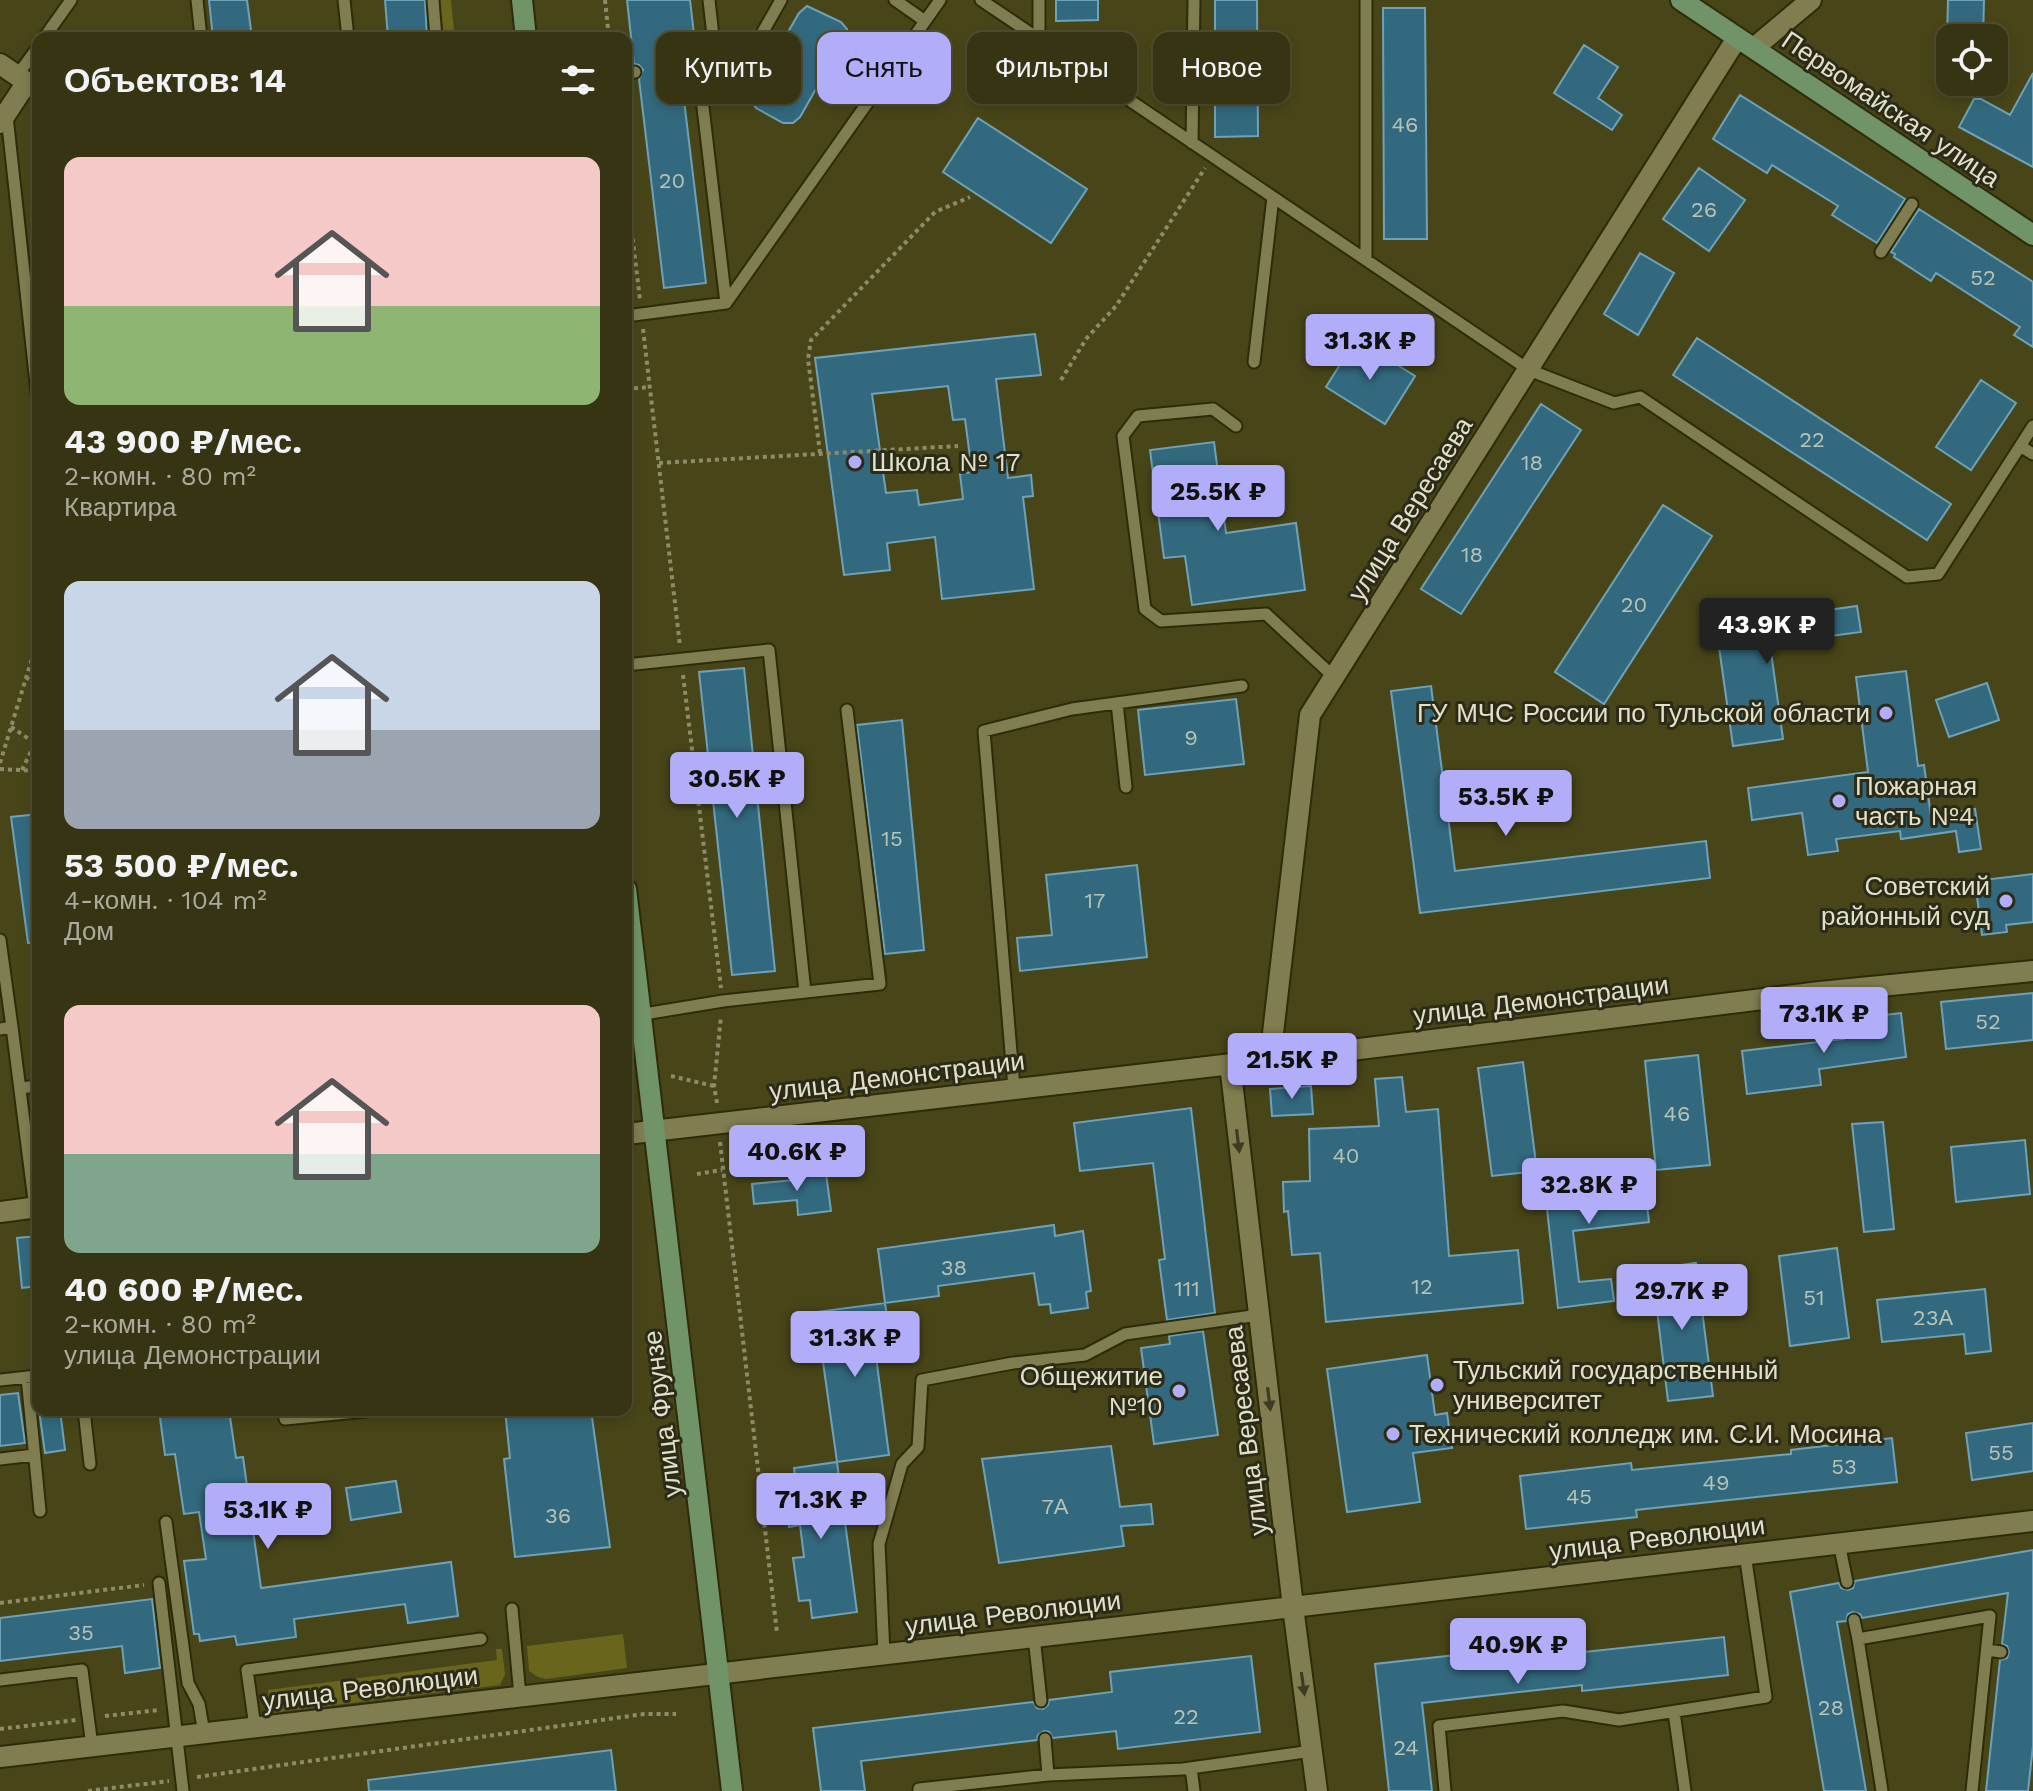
<!DOCTYPE html>
<html lang="ru">
<meta charset="utf-8">
<style>
:root{--surface:#363412;--page:#3d3c1b;--text:#f1f3f6;--muted:#aaaa9f;--line:#504f32;--accent:#b2adf9}
body{margin:0;font-family:"Work Sans",sans-serif;background:var(--page);color:var(--text);height:100vh;display:flex;flex-direction:column;font-size:30px;white-space:nowrap}
*{box-sizing:border-box;margin:0}
p{font-size:26px;color:var(--muted)}
.icon{flex:none;width:44px;height:44px;fill:none;stroke:currentColor;stroke-width:2;stroke-linecap:round;stroke-linejoin:round}
.map{position:relative;flex:1;overflow:hidden}
.drawer{position:absolute;left:32px;top:32px;width:600px;height:1384px;display:flex;flex-direction:column;background:var(--surface);border-radius:16px;box-shadow:0 4px 12px #0003,0 0 0 2px var(--line)}
.drawer>*{flex:none}
.hud{position:absolute;left:656px;top:32px;width:760px;height:72px;display:flex;gap:16px}
.tools{position:absolute;left:1936px;top:24px;display:grid;gap:16px}
.tools a{display:grid;place-items:center;width:72px;height:72px;border-radius:16px;background:var(--surface);box-shadow:0 4px 12px #0003,0 0 0 2px var(--line);font-size:40px}
.price{position:absolute;translate:-50% -68px;padding:0 18px;border-radius:8px;background:var(--accent);color:#111;font-size:26px;line-height:52px;filter:drop-shadow(0 2px 4px #0008)}
.price::after{content:'';position:absolute;left:50%;top:48px;width:24px;height:18px;margin-left:-12px;background:inherit;clip-path:polygon(0 0,100% 0,50% 100%)}
.price.current{background:#222;color:#fff}
ul{padding:0;list-style:none}
li{display:grid;align-content:center;gap:16px;height:424px;padding:0 32px}
li span{display:grid;place-items:center;height:248px;border-radius:16px;color:#555}
li>.icon{margin-inline-start:auto}
span .icon{width:144px;height:144px;fill:#fffc;stroke-width:1}
li b{font-size:34px}
h2{display:flex;justify-content:space-between;align-items:center;height:96px;padding:0 32px;font-size:34px}
.chip{padding:0 28px;border-radius:16px;background:var(--surface);box-shadow:0 4px 12px #0003,0 0 0 2px var(--line);font-size:28px;line-height:72px}
.chip.current{background:var(--accent);color:#111}
.map>svg:first-child{display:block}
</style>
<div class="map">
<svg width="2033" height="1791" viewBox="0 0 2033 1791">
<rect width="100%" height="100%" fill="#484618"/>
<path fill="#69651d" d="M440 0H451L454 30 443 31Z
M623 1634 627 1668 546 1679 538 1677 529 1671 527 1646Z
M496 1649H502L505 1674 500 1685 270 1713 268 1690 497 1660Z"/>
<path fill="#33697e" stroke="#6da2b8" stroke-width="2" fill-rule="evenodd" d="M209 0H247L252 38H213Z
M385 0H425L427 38H388Z
M627 0H690L696 52 679 54V59L674 61 672 67 674 73 681 75 706 283 664 288 639 79 643 70 639 65 634 64Z
M1056 0H1098V20L1056 21Z
M1215 0H1257L1258 136 1215 137Z
M1948 0H1984L1983 38H1947Z
M807 6 841 22 847 29 845 38 800 117 793 123H783L756 108 751 101 753 93 799 13Z
M1383 8H1425L1427 239H1384Z
M1584 45 1618 67 1598 98 1622 115 1612 130 1554 93Z
M2033 73V167L1959 127 1974 99H1981L2010 115Z
M1740 95 1905 199 1877 243 1832 215 1838 206 1772 165 1767 173 1713 139Z
M978 118 1087 189 1051 243 943 172Z
M1699 168 1745 200 1709 251 1663 219Z
M1919 209 2033 282V347L2014 335 2020 327 1936 273 1931 281 1894 257 1895 254 1891 252Z
M1640 253 1674 273 1638 335 1604 314Z
M1035 334 1041 375 996 379 1008 478 1031 475 1033 496 1023 497 1034 589 942 599 935 537 887 543 890 570 844 575 815 358ZM948 386 953 420 965 419 972 472 960 474 963 499 919 505 917 490 886 493 872 394Z
M1697 338 1951 504 1927 540 1673 375Z
M1356 339 1415 376 1385 424 1326 387Z
M1981 380 2016 403 1971 470 1936 447Z
M1541 404 1581 430 1461 614 1421 589Z
M1214 442 1226 533 1296 523 1305 590 1192 605 1185 556 1164 558 1150 450Z
M1663 505 1712 536 1604 704 1555 672Z
M1857 606 1861 632 1770 644 1783 739 1733 746 1716 626Z
M744 668 775 971 732 975 699 672Z
M1906 671 1918 766 1924 765 1931 816 1975 809 1981 849 1959 852 1956 831 1901 839 1900 831 1836 839 1838 851 1808 855 1802 813 1752 820 1748 788 1868 772 1856 677Z
M1987 683 1999 720 1949 737 1936 700Z
M1431 686 1455 871 1706 841 1710 878 1420 913 1391 691Z
M1236 699 1244 764 1145 775 1138 710Z
M902 720 924 950 885 954 857 725Z
M38 814V942L28 943 11 817Z
M1137 865 1147 957 1020 971 1017 938 1052 935 1046 875Z
M2033 874V922L2006 925 2007 932 1982 935 1975 881Z
M2033 993V1040L1946 1049 1941 1002Z
M1901 1013 1906 1057 1819 1069 1821 1085 1747 1094 1742 1051 1844 1039 1841 1020Z
M1698 1055 1710 1165 1656 1170 1645 1061Z
M1523 1062 1537 1171 1492 1176 1478 1068Z
M1402 1077 1406 1112 1438 1109 1449 1256 1518 1250 1523 1303 1326 1322 1320 1253 1292 1255 1288 1211 1284 1212 1283 1182 1310 1181 1309 1129 1379 1126 1375 1079Z
M1311 1086 1313 1114 1272 1116 1270 1089Z
M1191 1108 1215 1313 1167 1320 1159 1260 1165 1259 1153 1163 1080 1171 1074 1123Z
M1883 1122 1894 1229 1864 1232 1852 1124Z
M2025 1140 2030 1194 1956 1202 1951 1147Z
M1643 1171 1649 1222 1573 1231 1579 1282 1611 1279 1614 1301 1558 1308 1544 1182Z
M826 1173 831 1211 798 1215 797 1200 754 1204 752 1184 794 1180V1176Z
M1054 1225 1055 1236 1083 1231 1091 1291 1086 1292 1088 1308 1051 1313 1050 1304 1039 1305 1034 1273 938 1286 939 1296 885 1303 878 1249Z
M38 1236V1286L22 1288 17 1238Z
M1837 1248 1849 1338 1790 1346 1779 1256Z
M1696 1263 1713 1396 1668 1401 1652 1269Z
M1985 1289 1991 1351 1966 1354 1964 1334 1882 1342 1877 1300Z
M885 1303 891 1346 875 1349 889 1455 837 1462 816 1312Z
M1203 1331 1218 1435 1154 1444 1141 1348 1170 1344 1169 1336Z
M1427 1355 1435 1415 1447 1413 1452 1448 1413 1453 1420 1502 1347 1512 1327 1369Z
M18 1393 25 1443 0 1446V1395Z
M39 1410H60L65 1450 45 1453Z
M159 1410H229L236 1458 243 1457 261 1588 451 1562 458 1616 408 1623 405 1604 294 1619 296 1637 237 1645 235 1636 200 1641 199 1634H194L184 1561 206 1559 199 1512 184 1514 175 1454 165 1455Z
M505 1410H591L610 1547 515 1557 504 1459 510 1458Z
M2033 1423V1471L1972 1480 1966 1433Z
M1892 1438 1897 1482 1636 1510 1637 1517 1526 1529 1520 1476 1631 1463 1632 1470 1791 1454V1450Z
M1111 1446 1120 1507 1151 1504 1153 1524 1121 1526 1124 1546 999 1563 982 1459Z
M837 1462 857 1612 812 1618 810 1600 799 1601 793 1558 804 1557 800 1525 789 1527 784 1486 796 1485 794 1468Z
M396 1481 401 1512 351 1520 346 1488Z
M2033 1550V1746L2028 1791H1986L2000 1660 2007 1658 2009 1652 2007 1646 2002 1644 2008 1593 1862 1618 1860 1614 1853 1612 1848 1614 1846 1621 1837 1622 1866 1791H1824L1790 1592 1839 1583 1841 1588 1848 1590 1853 1588 1855 1581Z
M152 1599 160 1668 125 1673 122 1646 0 1661V1618Z
M1724 1637 1728 1675 1582 1691V1685L1422 1703 1432 1791H1389L1375 1664 1574 1642 1575 1653Z
M1251 1656 1260 1732 1118 1749 1116 1731 1053 1738 1049 1732 1044 1731 1038 1735 1037 1740 861 1761 865 1791H821L813 1728 1033 1702 1037 1708 1043 1709 1048 1705 1049 1700 1112 1692 1110 1672Z
M611 1750 616 1791H369L368 1780Z"/>
<g fill="none" stroke-linecap="round" stroke-linejoin="round">
<g stroke="#2d2c09" stroke-width="15">
<path id="lane" d="M197 0 201 38
M344 0 348 38
M433 0 436 38
M895 0 925 21
M981 0 1529 370 1614 403 1640 397 1907 577 1938 574 2033 426
M1366 0V260
M44 38 71 0
M1039 40V0
M716 63 748 58 781 0
M680 67 716 63 709 0
M626 73 635 72
M17 76 38 47
M7 116 38 402
M1192 143 1194 0
M1881 252 1912 204
M726 303 940 0
M626 316 726 303 698 65
M1254 362 1273 197
M1236 426 1213 409 1138 416 1123 436 1145 609 1161 621 1266 614 1334 677
M2020 446 2033 454
M626 665 769 650 805 992
M1117 703 1126 787
M0 940 12 1027
M626 1017 723 1001 880 984 847 710
M0 1029 12 1027 35 1208
M20 1088 38 1086
M1014 1088 984 731 1072 709 1242 686
M27 1377 40 1511
M0 1380 38 1376
M84 1410 90 1464
M284 1410 285 1419 367 1411
M0 1459 34 1455
M166 1522 188 1683 199 1704 204 1733
M1839 1543 1847 1582
M159 1583 183 1791
M512 1609 520 1696
M1854 1620 1858 1639
M1034 1637 1041 1701
M1988 1650 2001 1652
M884 1654 879 1544 902 1464 918 1447 922 1380 1013 1363 1085 1355 1125 1334 1259 1315
M0 1680 82 1670 92 1746
M1674 1712 1685 1791
M255 1727 247 1670 481 1639
M1045 1739 1048 1775
M1191 1768 1194 1791
M919 1791V1789L1048 1775 1183 1769 1312 1751
M1445 1791 1439 1726 1563 1711 1619 1720 1766 1697 1745 1554
M1882 1791 1858 1639 1990 1616 1972 1791"/>
</g>
<g stroke="#2d2c09" stroke-width="24">
<path id="street" d="M1754 48 1811 0
M0 64 38 90
M0 123 27 82
M1270 1059 1310 715 1737 38
M1230 1064 1293 1607 1317 1791
M626 1134 1319 1054 1820 992 2033 971
M0 1212 38 1207
M0 1757 2033 1521"/>
</g>
<g stroke="#2d2c09" stroke-width="24">
<path id="secondary" d="M522 0 526 38
M1681 0 2033 235
M626 889 732 1791"/>
</g>
<path stroke="#8d8c68" stroke-width="4" stroke-dasharray="4 4" stroke-linecap="butt" d="M605 0 609 38
M626 183 640 300
M643 329 680 646
M1061 380 1086 339 1116 306 1205 168
M626 389 650 387
M820 453 808 359 811 340 935 212 970 197
M659 463 958 446
M683 675 721 988
M26 677 38 687
M11 727 35 743
M0 763 38 639
M0 769 38 771
M22 770 35 743H38
M671 1076 714 1086
M717 1103 714 1086 721 1016
M720 1142 777 1633
M697 1174 722 1170
M0 1603 144 1585
M105 1716 159 1710
M0 1729 76 1720
M197 1777 644 1714H676
M88 1791 169 1781"/>
<use href="#lane" stroke="#807e50" stroke-width="11"/>
<use href="#street" stroke="#807e50" stroke-width="20"/>
<use href="#secondary" stroke="#709467" stroke-width="20"/>
</g>
<defs><path id="oneway-solid" d="M-6-.8H1V-3.2L6.5 0L1 3.2V.8H-6Z" transform="scale(2)"/></defs>
<g fill="#3d3c23">
<use href="#oneway-solid" transform="translate(1238 1141) rotate(83)"/>
<use href="#oneway-solid" transform="translate(1269 1399) rotate(83)"/>
<use href="#oneway-solid" transform="translate(1303 1684) rotate(82)"/>
</g>
<g fill="#b2adf9" stroke="#2c2b18" stroke-width="3">
<circle cx="855" cy="462" r="8"/>
<circle cx="1886" cy="713" r="8"/>
<circle cx="1839" cy="801" r="8"/>
<circle cx="2006" cy="901" r="8"/>
<circle cx="1437" cy="1385" r="8"/>
<circle cx="1179" cy="1391" r="8"/>
<circle cx="1393" cy="1434" r="8"/>
</g>
<g text-anchor="middle" stroke-width="6" stroke-linejoin="round" paint-order="stroke">
<g font-size="22" fill="#b6c3b6">
<text x="1405" y="132">46</text>
<text x="672" y="188">20</text>
<text x="1704" y="217">26</text>
<text x="1983" y="285">52</text>
<text x="1812" y="447">22</text>
<text x="1532" y="470">18</text>
<text x="1472" y="562">18</text>
<text x="1634" y="612">20</text>
<text x="1191" y="745">9</text>
<text x="892" y="846">15</text>
<text x="1095" y="908">17</text>
<text x="1988" y="1029">52</text>
<text x="1677" y="1121">46</text>
<text x="1346" y="1163">40</text>
<text x="954" y="1275">38</text>
<text x="1422" y="1294">12</text>
<text x="1187" y="1296">111</text>
<text x="1814" y="1305">51</text>
<text x="1933" y="1325">23А</text>
<text x="2001" y="1460">55</text>
<text x="1844" y="1474">53</text>
<text x="1716" y="1490">49</text>
<text x="1579" y="1504">45</text>
<text x="1055" y="1514">7А</text>
<text x="558" y="1523">36</text>
<text x="81" y="1640">35</text>
<text x="1831" y="1715">28</text>
<text x="1186" y="1724">22</text>
<text x="1406" y="1755">24</text>
</g>
<g font-size="26" fill="#e1e1c9" stroke="#2c2b18">
<text transform="translate(1891 109) rotate(34)" y="9">Первомайская улица</text>
<text transform="translate(1410 509) rotate(-58)" y="9">улица Вересаева</text>
<text transform="translate(1541 1000) rotate(-7)" y="9">улица Демонстрации</text>
<text transform="translate(897 1076) rotate(-7)" y="9">улица Демонстрации</text>
<text transform="translate(662 1414) rotate(-97)" y="9">улица Фрунзе</text>
<text transform="translate(1246 1431) rotate(-97)" y="9">улица Вересаева</text>
<text transform="translate(1657 1538) rotate(-7)" y="9">улица Революции</text>
<text transform="translate(1013 1613) rotate(-7)" y="9">улица Революции</text>
<text transform="translate(370 1688) rotate(-7)" y="9">улица Революции</text>
</g>
<g font-size="26" fill="#e1e1c9" stroke="#2c2b18" text-anchor="start">
<text x="871" y="471">Школа № 17</text>
<text x="1870" y="722" text-anchor="end">ГУ МЧС России по Тульской области</text>
<text x="1855" y="795">Пожарная<tspan x="1855" dy="30">часть №4</tspan></text>
<text x="1990" y="895" text-anchor="end">Советский<tspan x="1990" dy="30">районный суд</tspan></text>
<text x="1453" y="1379">Тульский государственный<tspan x="1453" dy="30">университет</tspan></text>
<text x="1163" y="1385" text-anchor="end">Общежитие<tspan x="1163" dy="30">№10</tspan></text>
<text x="1409" y="1443">Технический колледж им. С.И. Мосина</text>
</g>
</g>
</svg>
<div class="tools">
<a><svg class="icon" aria-label="locate" viewBox="0 0 24 24"><circle cx="12" cy="12" r="6"/><path d="M12 2v4M12 18v4M2 12h4M18 12h4"/></svg></a>
</div>
<b class="price" style="left:1370px;top:382px">31.3K ₽</b>
<b class="price" style="left:1218px;top:533px">25.5K ₽</b>
<b class="price current" style="left:1767px;top:666px">43.9K ₽</b>
<b class="price" style="left:737px;top:820px">30.5K ₽</b>
<b class="price" style="left:1506px;top:838px">53.5K ₽</b>
<b class="price" style="left:1824px;top:1055px">73.1K ₽</b>
<b class="price" style="left:1292px;top:1101px">21.5K ₽</b>
<b class="price" style="left:797px;top:1193px">40.6K ₽</b>
<b class="price" style="left:1589px;top:1226px">32.8K ₽</b>
<b class="price" style="left:1682px;top:1332px">29.7K ₽</b>
<b class="price" style="left:855px;top:1379px">31.3K ₽</b>
<b class="price" style="left:821px;top:1541px">71.3K ₽</b>
<b class="price" style="left:268px;top:1551px">53.1K ₽</b>
<b class="price" style="left:1518px;top:1686px">40.9K ₽</b>
<div class="hud">
<a class="chip">Купить</a>
<a class="chip current">Снять</a>
<a class="chip">Фильтры</a>
<a class="chip">Новое</a>
</div>
<section class="drawer">
<h2>Объектов: 14<svg class="icon" aria-label="filters" viewBox="0 0 24 24"><path d="M4 7h16M4 17h16"/><circle cx="9" cy="7" r="2"/><circle cx="15" cy="17" r="2"/></svg></h2>
<ul>
<li><span style="background:linear-gradient(#f6c9c9 60%,#8fb573 0)"><svg class="icon" aria-label="home" viewBox="0 0 24 24"><path d="M3 11l9-7 9 7M6 9v11h12V9"/></svg></span><div><b>43 900 ₽/мес.</b><p>2-комн. · 80 m²</p><p>Квартира</p></div></li>
<li><span style="background:linear-gradient(#c9d6e8 60%,#9aa5b1 0)"><svg class="icon" aria-label="home" viewBox="0 0 24 24"><path d="M3 11l9-7 9 7M6 9v11h12V9"/></svg></span><div><b>53 500 ₽/мес.</b><p>4-комн. · 104 m²</p><p>Дом</p></div></li>
<li><span style="background:linear-gradient(#f6c9c9 60%,#7fa58c 0)"><svg class="icon" aria-label="home" viewBox="0 0 24 24"><path d="M3 11l9-7 9 7M6 9v11h12V9"/></svg></span><div><b>40 600 ₽/мес.</b><p>2-комн. · 80 m²</p><p>улица Демонстрации</p></div></li>
</ul>
</section>
</div>
